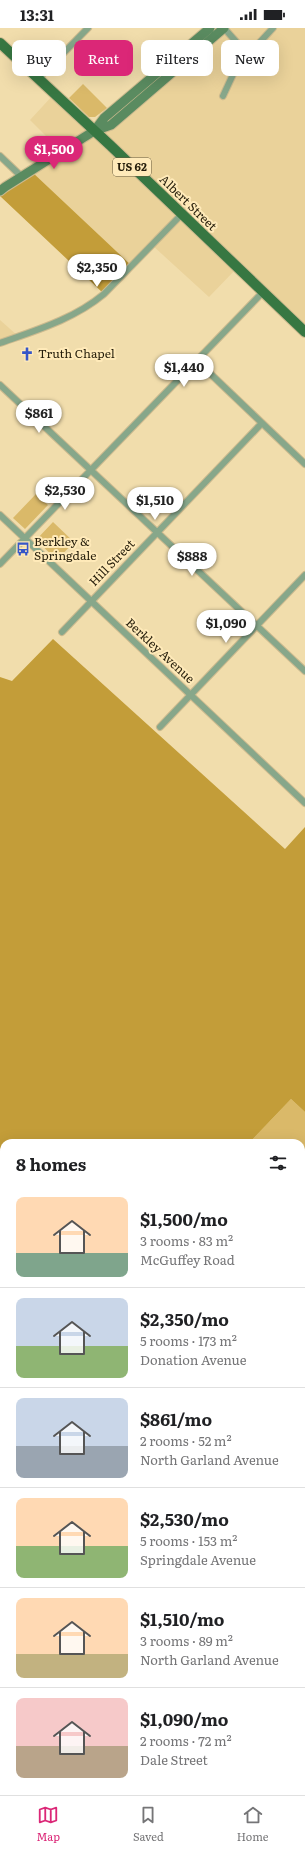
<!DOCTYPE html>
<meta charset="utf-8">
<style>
:root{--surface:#fff;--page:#f2f2f2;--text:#202124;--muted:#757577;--line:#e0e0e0;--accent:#db2777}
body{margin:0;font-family:Literata,serif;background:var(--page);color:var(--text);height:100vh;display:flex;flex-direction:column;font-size:15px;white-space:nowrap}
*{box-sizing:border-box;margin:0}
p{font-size:13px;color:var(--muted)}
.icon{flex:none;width:22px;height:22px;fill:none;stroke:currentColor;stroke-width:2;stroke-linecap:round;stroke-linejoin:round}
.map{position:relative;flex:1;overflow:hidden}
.drawer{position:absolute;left:0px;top:1111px;width:305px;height:656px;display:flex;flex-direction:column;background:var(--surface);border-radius:12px 12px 0 0;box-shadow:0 4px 16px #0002}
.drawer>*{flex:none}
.hud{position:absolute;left:12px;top:12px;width:281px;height:36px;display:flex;gap:8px}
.price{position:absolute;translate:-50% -34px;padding:0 9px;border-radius:14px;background:#fff;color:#222;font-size:13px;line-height:26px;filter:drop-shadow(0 1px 2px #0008)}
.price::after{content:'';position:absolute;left:50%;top:24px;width:12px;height:9px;margin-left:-6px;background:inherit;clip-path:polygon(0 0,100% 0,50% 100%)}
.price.active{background:var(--accent);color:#fff}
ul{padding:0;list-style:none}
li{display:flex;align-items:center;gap:12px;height:100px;padding:0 16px}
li+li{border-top:1px solid var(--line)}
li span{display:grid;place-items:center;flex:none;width:112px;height:80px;border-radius:8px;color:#555}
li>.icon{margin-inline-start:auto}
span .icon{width:48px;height:48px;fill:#fffc;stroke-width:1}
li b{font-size:17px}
h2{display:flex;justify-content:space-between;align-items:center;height:48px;padding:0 16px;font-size:17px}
.tag{padding:0 14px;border-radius:8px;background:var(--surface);box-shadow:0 4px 16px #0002;font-size:14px;line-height:36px}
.tag.active{background:var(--accent);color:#fff}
.status{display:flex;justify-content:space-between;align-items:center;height:28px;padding:0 20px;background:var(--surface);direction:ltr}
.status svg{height:11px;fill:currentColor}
.menu{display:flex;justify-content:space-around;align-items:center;height:56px;border-top:1px solid var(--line);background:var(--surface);font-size:11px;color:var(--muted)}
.menu a{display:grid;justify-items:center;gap:2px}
.menu .active{color:var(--accent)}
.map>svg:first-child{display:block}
</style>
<div class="status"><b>13:31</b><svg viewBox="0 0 49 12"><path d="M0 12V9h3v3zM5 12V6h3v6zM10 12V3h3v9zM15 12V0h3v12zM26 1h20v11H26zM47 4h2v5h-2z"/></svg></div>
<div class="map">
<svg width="305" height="1767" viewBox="0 0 305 1767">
<rect width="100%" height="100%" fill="#f1ddac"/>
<path fill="#ead29a" d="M224 0H305V304L237 240 209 269 152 217 132 238 31 143 62 124 30 92 54 66 94 103 111 97Z
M0 292 18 308 0 315Z"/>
<path fill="#dab969" d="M83 56 107 80 95 89H89L69 70Z
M36 466 48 477 25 501 13 490Z
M53 494 74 514 57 532 36 512Z
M291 1071 305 1084V1270L301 1274V1115H249Z"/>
<path fill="#c39d39" d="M31 143 132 238 104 266 0 168V163Z
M53 611 285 821 305 799V1084L291 1071 249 1115H4V1183L0 1179V649L12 653Z
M0 1471 4 1472V1540L0 1536Z
M301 1691 305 1694V1767H240L235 1763H301Z"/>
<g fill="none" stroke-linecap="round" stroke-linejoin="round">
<g stroke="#ccba8f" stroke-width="8">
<path id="street" d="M224 0 248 27
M38 51 88 0
M223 68 236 40 273 0
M0 128 22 149
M0 315C37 302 74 291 104 266L181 187
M197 333 305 436
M0 357 305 643
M0 487 305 775
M0 536 263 264
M62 604 262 395
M160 699 305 547
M0 1367 4 1369
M301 1367 305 1370
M301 1388 305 1384
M0 1471 4 1472
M301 1530 305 1526
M0 1597 4 1601
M301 1673 305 1669
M301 1691 305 1694
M173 1763 177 1767
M39 1767 43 1763"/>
</g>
<g stroke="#ccba8f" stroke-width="11">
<path id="secondary" d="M95 102 104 90 210 0
M0 163 5 159 94 103 111 97 224 0
M0 1738 4 1742
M26 1763 30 1767"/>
</g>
<g stroke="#ccba8f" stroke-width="12">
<path id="primary" d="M0 15 111 118 305 304"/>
</g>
<use href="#street" stroke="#87a78a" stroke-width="6"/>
<use href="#secondary" stroke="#5a8b60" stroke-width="9"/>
<use href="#primary" stroke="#377742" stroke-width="10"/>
</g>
<defs>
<g id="church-bare" transform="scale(1.08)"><path d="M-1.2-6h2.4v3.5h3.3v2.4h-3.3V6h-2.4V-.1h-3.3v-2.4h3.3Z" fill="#3656c8" stroke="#ffeab9" stroke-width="2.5" paint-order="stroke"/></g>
<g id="bus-bare" transform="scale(1.08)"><path d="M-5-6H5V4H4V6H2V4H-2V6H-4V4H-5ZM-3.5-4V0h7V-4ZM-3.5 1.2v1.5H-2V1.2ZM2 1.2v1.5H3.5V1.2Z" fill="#3656c8" stroke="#ffeab9" stroke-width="2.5" paint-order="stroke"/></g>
</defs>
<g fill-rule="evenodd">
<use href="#church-bare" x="27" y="326"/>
<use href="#bus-bare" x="23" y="521"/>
</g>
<g text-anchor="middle" stroke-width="4" stroke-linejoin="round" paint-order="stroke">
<rect fill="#ffeab9" stroke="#665a3e" stroke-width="1" x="113" y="130" width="38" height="18" rx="3"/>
<g font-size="11" font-weight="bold" fill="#251d0a">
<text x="132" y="143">US 62</text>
</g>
<g font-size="12" fill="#251d0a" stroke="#ffeab9">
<text transform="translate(188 175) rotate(44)" y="4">Albert Street</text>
<text transform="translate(112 535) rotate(-46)" y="4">Hill Street</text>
<text transform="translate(160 623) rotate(43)" y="4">Berkley Avenue</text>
</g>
<g font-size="12" fill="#251d0a" stroke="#ffeab9" text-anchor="start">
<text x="38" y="330">Truth Chapel</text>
<text x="34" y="518">Berkley &amp;<tspan x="34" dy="14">Springdale</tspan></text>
</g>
</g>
</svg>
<b class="price active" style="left:54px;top:142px">$1,500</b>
<b class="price" style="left:97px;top:260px">$2,350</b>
<b class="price" style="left:184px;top:360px">$1,440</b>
<b class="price" style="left:39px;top:406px">$861</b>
<b class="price" style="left:65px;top:483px">$2,530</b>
<b class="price" style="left:155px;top:493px">$1,510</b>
<b class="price" style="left:192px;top:549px">$888</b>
<b class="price" style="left:226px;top:616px">$1,090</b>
<div class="hud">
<a class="tag">Buy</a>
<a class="tag active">Rent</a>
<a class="tag">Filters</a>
<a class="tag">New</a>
</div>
<section class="drawer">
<h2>8 homes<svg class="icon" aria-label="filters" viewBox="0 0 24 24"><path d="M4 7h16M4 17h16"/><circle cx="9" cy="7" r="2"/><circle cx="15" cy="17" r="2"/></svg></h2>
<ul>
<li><span style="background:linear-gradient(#ffd9b3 70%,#7fa58c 0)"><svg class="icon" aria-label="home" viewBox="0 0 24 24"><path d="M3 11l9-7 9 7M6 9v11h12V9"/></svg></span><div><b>$1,500/mo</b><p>3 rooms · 83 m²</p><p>McGuffey Road</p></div></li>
<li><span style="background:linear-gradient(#c9d6e8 60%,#8fb573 0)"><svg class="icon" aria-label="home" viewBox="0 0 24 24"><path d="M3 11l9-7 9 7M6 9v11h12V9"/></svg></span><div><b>$2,350/mo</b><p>5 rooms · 173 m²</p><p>Donation Avenue</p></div></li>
<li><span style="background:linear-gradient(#c9d6e8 60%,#9aa5b1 0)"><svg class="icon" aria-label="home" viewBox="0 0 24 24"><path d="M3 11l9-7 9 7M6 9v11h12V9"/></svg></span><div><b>$861/mo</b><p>2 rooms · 52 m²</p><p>North Garland Avenue</p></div></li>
<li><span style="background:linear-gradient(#ffd9b3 60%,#8fb573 0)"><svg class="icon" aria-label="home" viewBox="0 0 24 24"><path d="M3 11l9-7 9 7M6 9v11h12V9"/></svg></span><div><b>$2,530/mo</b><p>5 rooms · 153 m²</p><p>Springdale Avenue</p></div></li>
<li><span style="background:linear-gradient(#ffd9b3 70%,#c2b280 0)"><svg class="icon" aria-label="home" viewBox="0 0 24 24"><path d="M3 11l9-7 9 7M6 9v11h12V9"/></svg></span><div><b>$1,510/mo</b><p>3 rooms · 89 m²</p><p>North Garland Avenue</p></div></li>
<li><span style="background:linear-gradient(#f6c9c9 60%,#b9a48a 0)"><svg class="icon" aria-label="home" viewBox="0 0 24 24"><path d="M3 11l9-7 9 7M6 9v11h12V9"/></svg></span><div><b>$1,090/mo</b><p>2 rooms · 72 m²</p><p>Dale Street</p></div></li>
</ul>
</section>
</div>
<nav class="menu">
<a class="active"><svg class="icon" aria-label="map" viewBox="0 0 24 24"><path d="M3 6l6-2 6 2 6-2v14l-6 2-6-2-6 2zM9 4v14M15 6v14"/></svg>Map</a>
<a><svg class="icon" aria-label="saved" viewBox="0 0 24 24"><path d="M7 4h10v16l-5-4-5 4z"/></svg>Saved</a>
<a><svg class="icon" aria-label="home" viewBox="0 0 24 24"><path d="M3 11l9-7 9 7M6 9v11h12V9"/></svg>Home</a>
</nav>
